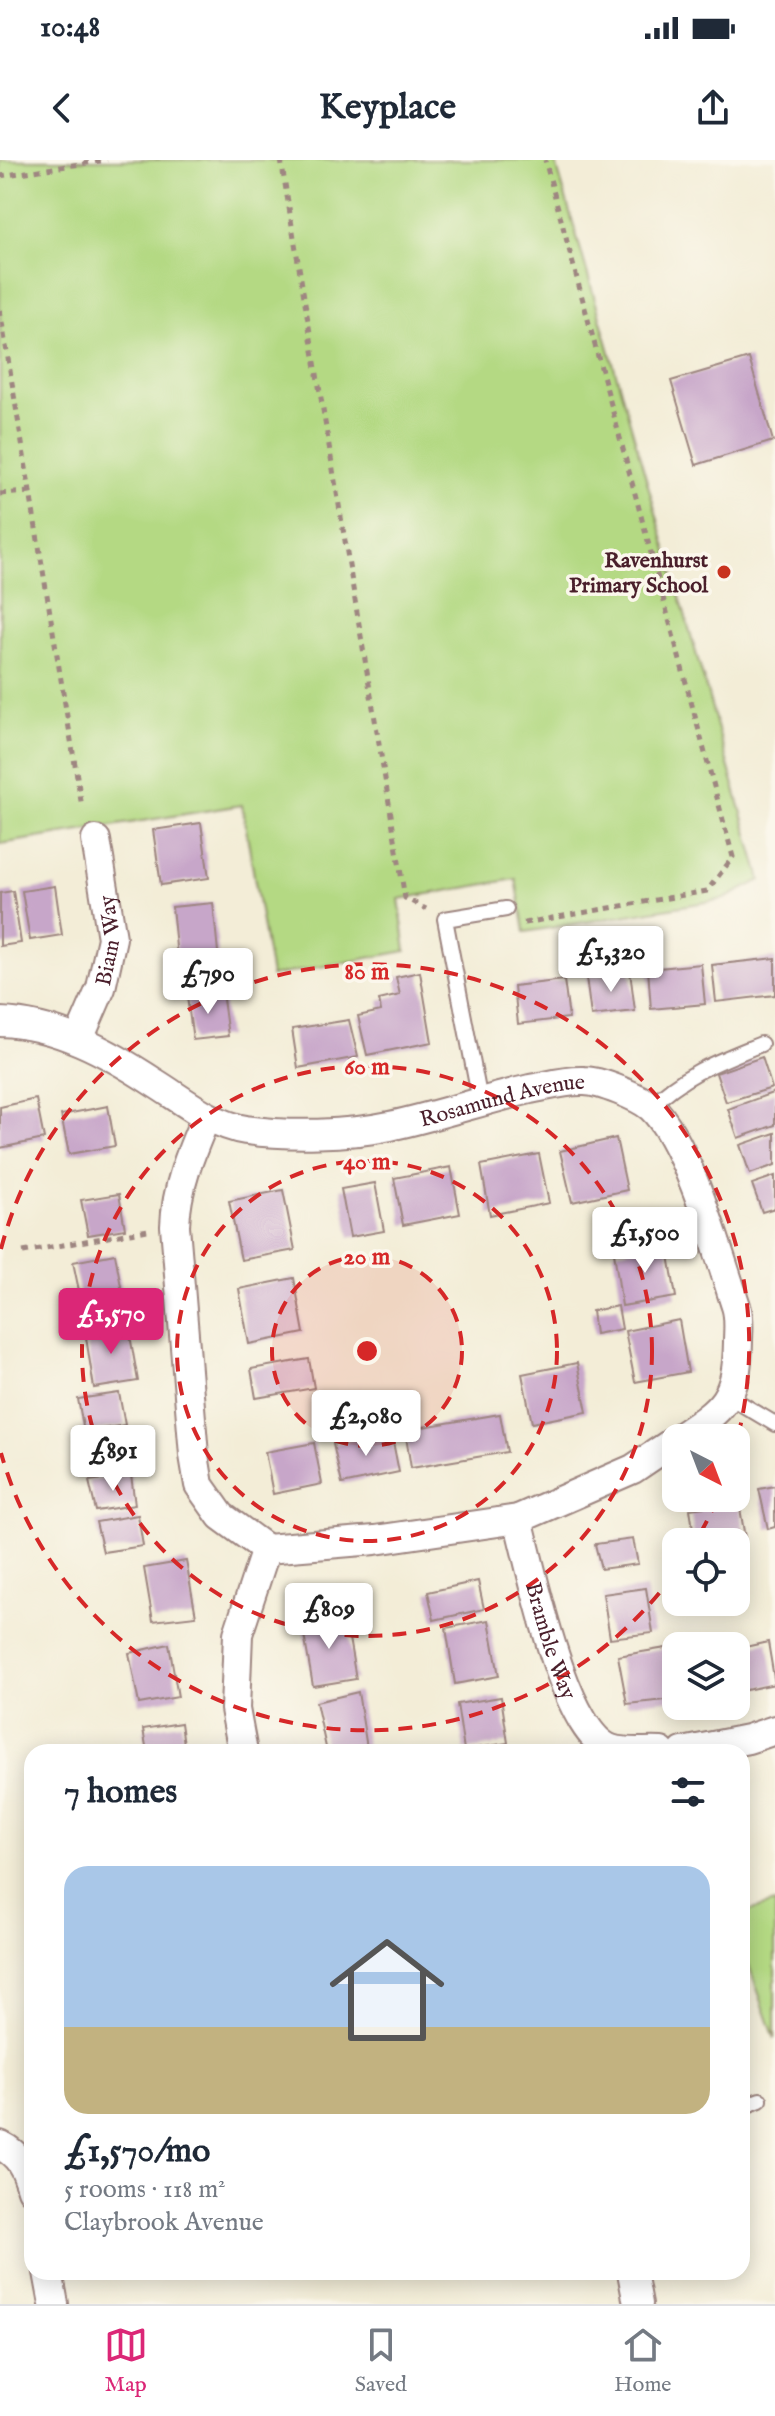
<!DOCTYPE html>
<meta charset="utf-8">
<style>
:root{--surface:#fff;--page:#f2f2f3;--text:#1f2937;--muted:#747a83;--line:#e0e1e3;--accent:#db2777}
body{margin:0;font-family:"IM FELL English",serif;background:var(--page);color:var(--text);height:100vh;display:flex;flex-direction:column;font-size:30px;white-space:nowrap}
*{box-sizing:border-box;margin:0}
p{font-size:26px;color:var(--muted)}
.icon{flex:none;width:44px;height:44px;fill:none;stroke:currentColor;stroke-width:2;stroke-linecap:round;stroke-linejoin:round}
.map{position:relative;flex:1;overflow:hidden}
.drawer{position:absolute;left:24px;top:1584px;width:726px;height:536px;display:flex;flex-direction:column;background:var(--surface);border-radius:24px;box-shadow:0 4px 20px #0003}
.drawer>*{flex:none}
.needle{width:52px;rotate:138deg}
.controls{position:absolute;left:662px;top:1264px;display:grid;gap:16px}
.controls a{display:grid;place-items:center;width:88px;height:88px;border-radius:16px;background:var(--surface);box-shadow:0 4px 20px #0003;font-size:40px}
.price{position:absolute;translate:-50% -68px;padding:0 18px;border-radius:8px;background:#fff;color:#222;font-size:26px;line-height:52px;filter:drop-shadow(0 2px 4px #0008)}
.price::after{content:'';position:absolute;left:50%;top:48px;width:24px;height:18px;margin-left:-12px;background:inherit;clip-path:polygon(0 0,100% 0,50% 100%)}
.price.active{background:var(--accent);color:#fff}
ul{padding:0;list-style:none}
li{display:grid;align-content:center;gap:16px;height:424px;padding:0 40px}
li+li{border-top:2px solid var(--line)}
li span{display:grid;place-items:center;height:248px;border-radius:24px;color:#555}
li>.icon{margin-inline-start:auto}
span .icon{width:144px;height:144px;fill:#fffc;stroke-width:1}
li b{font-size:34px}
h2{display:flex;justify-content:space-between;align-items:center;height:96px;padding:0 40px;font-size:34px}
.status{display:flex;justify-content:space-between;align-items:center;height:56px;padding:0 40px;background:var(--surface);direction:ltr}
.status svg{height:22px;fill:currentColor}
header{display:flex;justify-content:space-between;align-items:center;height:104px;padding:0 40px;background:var(--surface);font-size:36px;font-weight:700}
.dock{display:flex;justify-content:space-around;align-items:center;height:112px;border-top:2px solid var(--line);background:var(--surface);font-size:22px;color:var(--muted)}
.dock a{display:grid;justify-items:center;gap:4px}
.dock .active{color:var(--accent)}
.map>svg:first-child{display:block}
</style>
<div class="status"><b>10:48</b><svg viewBox="0 0 49 12"><path d="M0 12V9h3v3zM5 12V6h3v6zM10 12V3h3v9zM15 12V0h3v12zM26 1h20v11H26zM47 4h2v5h-2z"/></svg></div>
<header><svg class="icon" aria-label="back" viewBox="0 0 24 24"><path d="M15 5l-7 7 7 7"/></svg>Keyplace<svg class="icon" aria-label="share" viewBox="0 0 24 24"><path d="M12 15V3M7 8l5-5 5 5M5 13v7h14v-7"/></svg></header>
<div class="map">
<svg width="775" height="2144" viewBox="0 0 775 2144">
<rect width="100%" height="100%" fill="#fbf7ec"/>
<filter id="ink" filterUnits="userSpaceOnUse"><feTurbulence type="fractalNoise" baseFrequency=".0125" numOctaves="2"/><feDisplacementMap in="SourceGraphic" scale="16" xChannelSelector="R" yChannelSelector="G"/><feConvolveMatrix kernelMatrix="1 2 1 2 8 2 1 2 1" color-interpolation-filters="sRGB"/></filter>
<filter id="wash" filterUnits="userSpaceOnUse"><feTurbulence type="fractalNoise" baseFrequency=".006" numOctaves="4" result="noise"/><feDisplacementMap in="SourceGraphic" scale="32" xChannelSelector="R" yChannelSelector="G"/><feGaussianBlur stdDeviation="1.8" result="paint"/><feColorMatrix in="noise" values="0 0 0 0 0 0 0 0 0 0 0 0 0 0 0 0 0 1.4 0 .05"/><feComposite in="paint" operator="in"/></filter>
<g filter="url(#wash)">
<rect width="100%" height="100%" fill="#f3edd7"/>
<path fill="#b4d983" stroke="#7f7c57" stroke-width="2" d="M0 0H555L761 720 724 739 525 772 516 719 399 739 406 791 271 816 242 645 0 684Z
M775 1743V1879L742 1786V1753Z"/>
<g id="blocks">
<path fill="#c7a6c9" d="M749 198 773 281 696 305 671 221Z
M201 663 209 718 161 725 153 670Z
M55 726 62 775 30 780 22 731Z
M13 731 21 783 0 786V733Z
M213 743 219 802 178 807 172 747Z
M775 798V835L716 842 712 805Z
M701 804 705 844 651 849 648 809Z
M630 811 635 851 591 856 586 817Z
M420 812 432 882 367 895 358 856 381 851 379 840 400 835 396 817Z
M564 820 569 858 518 864 514 826Z
M222 832 228 876 193 880 187 837Z
M349 860 358 897 298 908 292 869Z
M762 897 772 928 726 942 716 913Z
M775 932V965L738 978 728 949Z
M36 939 44 979 0 988V947Z
M108 946 115 986 69 994 61 955Z
M775 973V1005L750 1014 740 985Z
M616 978 627 1030 572 1042 560 991Z
M539 994 549 1043 490 1055 481 1005Z
M451 1007 460 1054 403 1065 394 1018Z
M775 1016V1048L762 1052 752 1024Z
M375 1023 384 1071 350 1077 341 1029Z
M283 1030 295 1090 241 1100 229 1041Z
M119 1034 125 1069 88 1075 81 1040Z
M667 1083 676 1137 622 1146 614 1092Z
M115 1094 123 1137 82 1145 73 1102Z
M294 1118 304 1173 249 1184 239 1129Z
M618 1146 622 1169 595 1174 592 1151Z
M679 1160 688 1212 635 1222 625 1171Z
M128 1164 138 1221 94 1228 85 1171Z
M309 1199 314 1228 256 1238 251 1209Z
M577 1203 587 1252 532 1263 522 1214Z
M119 1233 125 1265 84 1272 78 1239Z
M500 1254 507 1292 411 1308 405 1270Z
M391 1272 399 1312 342 1324 333 1284Z
M125 1277 130 1304 90 1311 82 1283Z
M314 1283 322 1324 273 1334 265 1292Z
M131 1315 135 1345 96 1351 89 1321Z
M775 1326V1367L768 1369 759 1329Z
M739 1342 746 1384 736 1386V1382H695L690 1349Z
M138 1355 143 1386 103 1392 96 1362Z
M633 1379 638 1404 601 1409 595 1384Z
M186 1401 196 1456 153 1461 144 1408Z
M478 1421 484 1449 434 1460 428 1432Z
M646 1428 653 1473 610 1478 603 1434Z
M345 1455 356 1519 313 1526 302 1463Z
M489 1460 499 1516 455 1524 446 1468Z
M768 1482 775 1524 736 1532V1489Z
M169 1484 178 1537 139 1544 129 1493Z
M666 1488 675 1539 627 1544 618 1496Z
M358 1532 367 1588 327 1592 316 1542Z
M501 1537 508 1583 464 1590 457 1544Z
M181 1563 185 1592H147L143 1569Z"/>
</g>
</g>
<g filter="url(#ink)">
<use href="#blocks" fill-opacity="0" stroke="#9e8681" stroke-width="2"/>
<g fill="none" stroke-linecap="round" stroke-linejoin="round">
<g stroke="#9e8681" stroke-width="18">
<path id="lane" d="M480 941 445 759 506 749
M650 947C685 913 717 902 761 884
M728 1236 775 1264
M742 1947 760 1940"/>
</g>
<g stroke="#9e8681" stroke-width="32">
<g id="street">
<path id="s1" d="M0 862C57 864 108 892 155 923 184 941 211 964 246 970 288 976 348 975 390 966 437 956 483 940 530 929 547 926 566 920 584 921 600 921 639 937 651 947 687 980 720 1098 736 1146 740 1158 738 1170 738 1182 737 1239 724 1248 679 1278"/>
<path id="s2" d="M79 879 101 828 112 778 96 680"/>
<path d="M206 957C191 992 176 1028 175 1066L194 1295 199 1325 221 1356 266 1389 238 1474 235 1549 243 1592"/>
<path id="s3" d="M518 1359C531 1407 563 1572 611 1589 625 1594 646 1591 661 1592"/>
<path d="M266 1389 375 1380 518 1359 633 1309 676 1280"/>
<path d="M683 1592 748 1579 775 1570"/>
<path d="M0 1985C20 1995 26 2008 32 2029"/>
<path d="M48 2112 54 2144"/>
<path d="M632 2112 638 2144"/>
</g>
</g>
<path stroke="#9e8681" stroke-width="5" stroke-dasharray="6 6" stroke-linecap="butt" d="M281 0 405 738 426 749
M0 16 107 0
M0 150 82 647
M0 334 30 332
M524 763 707 731 733 697 545 0
M23 1092 148 1070"/>
<use href="#lane" stroke="#fff" stroke-width="14"/>
<use href="#street" stroke="#fff" stroke-width="28"/>
</g>
</g>
<circle cx="367" cy="1191" r="95" fill="#d62828" fill-opacity=".12"/>
<g fill="none" stroke="#d62828" stroke-width="4" stroke-dasharray="14 10">
<circle cx="367" cy="1191" r="95"/>
<circle cx="367" cy="1191" r="190"/>
<circle cx="367" cy="1191" r="285"/>
<path d="M717 1339A380 380 0 0 1 696 1381M674 1414A380 380 0 0 1 1 1293M1 1089A380 380 0 0 1 737 1280"/>
</g>
<circle fill="#c8321e" stroke="#fbf7ec" stroke-width="3" cx="724" cy="412" r="8"/>
<g text-anchor="middle" stroke-width="7" stroke-linejoin="round" paint-order="stroke">
<g font-size="22" font-weight="bold" fill="#4a1f2b" stroke="#fbf7ec" text-anchor="end">
<text x="708" y="407">Ravenhurst<tspan x="708" dy="25">Primary School</tspan></text>
</g>
<g font-size="22" fill="#4a1f2b" stroke="#fbf7ec">
<text dy="8" stroke="none"><textPath href="#s2" startOffset="104">Biam Way</textPath></text>
<text dy="8" stroke="none"><textPath href="#s1" startOffset="532">Rosamund Avenue</textPath></text>
<text dy="8" stroke="none"><textPath href="#s3" startOffset="126">Bramble Way</textPath></text>
</g>
</g>
<circle cx="367" cy="1191" r="12" fill="#d62828" stroke="#fbf7ec" stroke-width="4"/>
<g font-size="24" text-anchor="middle" font-weight="bold" fill="#d62828" stroke="#fbf7ec" stroke-width="7" stroke-linejoin="round" paint-order="stroke">
<text x="367" y="819">80 m</text>
<text x="367" y="914">60 m</text>
<text x="367" y="1009">40 m</text>
<text x="367" y="1104">20 m</text>
</g>
</svg>
<div class="controls">
<a><svg class="needle" viewBox="-14 -14 28 28"><path d="M0-13l5 13h-10z" fill="#e53935"/><path d="M0 13l5-13h-10z" fill="#747a83"/></svg></a>
<a><svg class="icon" aria-label="locate" viewBox="0 0 24 24"><circle cx="12" cy="12" r="6"/><path d="M12 2v4M12 18v4M2 12h4M18 12h4"/></svg></a>
<a><svg class="icon" aria-label="layers" viewBox="0 0 24 24"><path d="M12 4l9 5-9 5-9-5zM3 14l9 5 9-5"/></svg></a>
</div>
<b class="price" style="left:611px;top:834px">£1,320</b>
<b class="price" style="left:208px;top:856px">£790</b>
<b class="price" style="left:645px;top:1115px">£1,500</b>
<b class="price active" style="left:111px;top:1196px">£1,570</b>
<b class="price" style="left:366px;top:1298px">£2,080</b>
<b class="price" style="left:113px;top:1333px">£891</b>
<b class="price" style="left:329px;top:1491px">£809</b>
<section class="drawer">
<h2>7 homes<svg class="icon" aria-label="filters" viewBox="0 0 24 24"><path d="M4 7h16M4 17h16"/><circle cx="9" cy="7" r="2"/><circle cx="15" cy="17" r="2"/></svg></h2>
<ul>
<li><span style="background:linear-gradient(#a9c7e8 65%,#c2b280 0)"><svg class="icon" aria-label="home" viewBox="0 0 24 24"><path d="M3 11l9-7 9 7M6 9v11h12V9"/></svg></span><div><b>£1,570/mo</b><p>5 rooms · 118 m²</p><p>Claybrook Avenue</p></div></li>
</ul>
</section>
</div>
<nav class="dock">
<a class="active"><svg class="icon" aria-label="map" viewBox="0 0 24 24"><path d="M3 6l6-2 6 2 6-2v14l-6 2-6-2-6 2zM9 4v14M15 6v14"/></svg>Map</a>
<a><svg class="icon" aria-label="saved" viewBox="0 0 24 24"><path d="M7 4h10v16l-5-4-5 4z"/></svg>Saved</a>
<a><svg class="icon" aria-label="home" viewBox="0 0 24 24"><path d="M3 11l9-7 9 7M6 9v11h12V9"/></svg>Home</a>
</nav>
